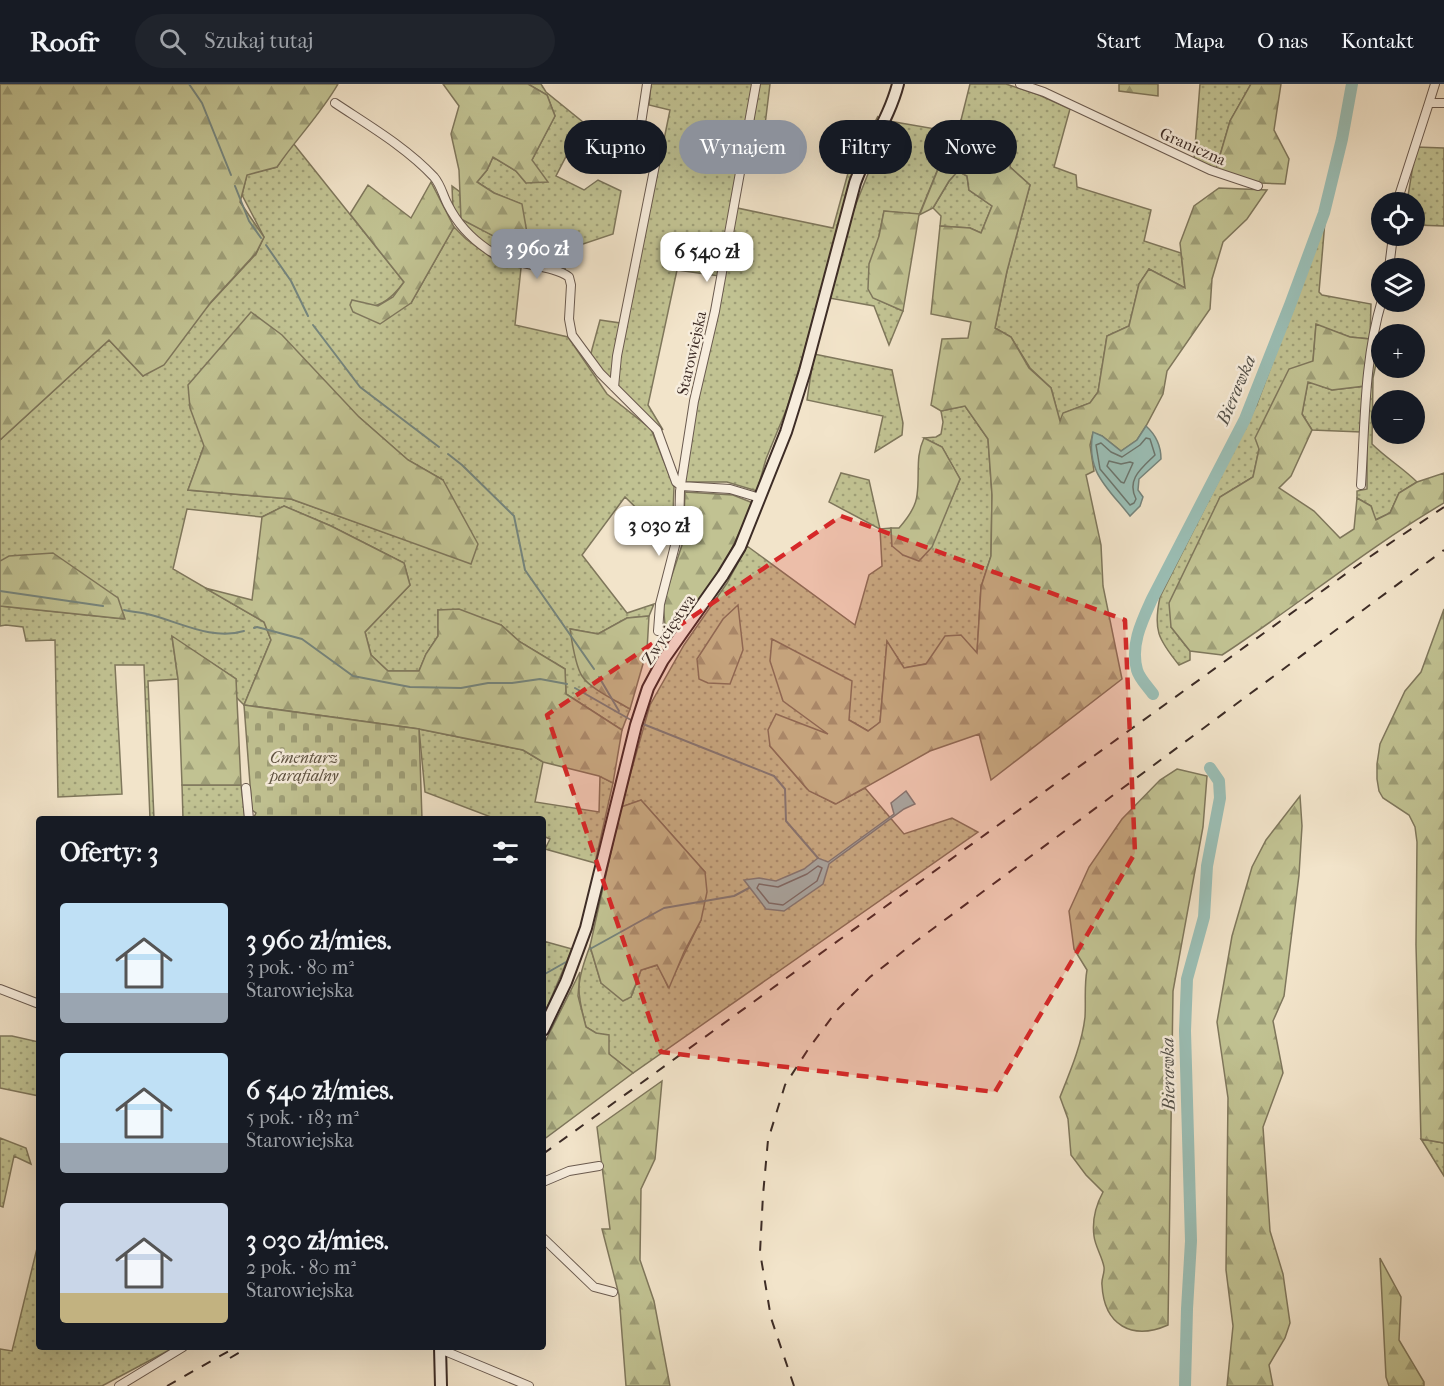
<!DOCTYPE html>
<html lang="pl">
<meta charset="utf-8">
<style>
:root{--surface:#171b24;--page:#20242c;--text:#f1f3f6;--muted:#9ea1a6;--line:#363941;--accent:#8c9099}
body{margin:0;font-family:"IM FELL French Canon",serif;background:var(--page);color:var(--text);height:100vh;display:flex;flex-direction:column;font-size:22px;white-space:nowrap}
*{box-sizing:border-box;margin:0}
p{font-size:20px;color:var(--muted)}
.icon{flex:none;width:33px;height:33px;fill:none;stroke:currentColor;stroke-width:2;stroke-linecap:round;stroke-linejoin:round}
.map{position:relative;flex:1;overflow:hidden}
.side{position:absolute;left:36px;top:732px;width:510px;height:534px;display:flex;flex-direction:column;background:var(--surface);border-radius:6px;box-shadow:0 6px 24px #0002}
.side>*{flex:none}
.top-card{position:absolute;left:564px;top:36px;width:570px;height:54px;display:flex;gap:12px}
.fabs{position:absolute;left:1371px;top:108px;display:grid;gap:12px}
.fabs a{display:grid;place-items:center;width:54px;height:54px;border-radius:50%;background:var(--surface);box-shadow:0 6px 24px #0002;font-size:30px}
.price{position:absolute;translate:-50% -51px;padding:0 14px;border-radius:12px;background:#fff;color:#222;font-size:20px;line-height:39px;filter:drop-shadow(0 2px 3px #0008)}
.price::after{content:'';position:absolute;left:50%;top:36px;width:18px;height:14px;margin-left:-9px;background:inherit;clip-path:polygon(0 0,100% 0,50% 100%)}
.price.active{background:var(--accent);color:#fff}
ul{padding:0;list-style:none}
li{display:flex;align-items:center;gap:18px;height:150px;padding:0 24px}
li span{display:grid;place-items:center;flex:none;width:168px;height:120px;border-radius:6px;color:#555}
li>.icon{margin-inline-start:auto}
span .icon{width:72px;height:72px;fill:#fffc;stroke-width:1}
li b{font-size:26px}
h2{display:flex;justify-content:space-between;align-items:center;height:72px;padding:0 24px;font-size:26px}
.tag{padding:0 21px;border-radius:27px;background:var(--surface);box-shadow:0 6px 24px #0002;font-size:21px;line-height:54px}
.tag.active{background:var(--accent);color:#fff}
header{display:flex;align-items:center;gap:36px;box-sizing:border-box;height:84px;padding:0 30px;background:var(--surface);border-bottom:2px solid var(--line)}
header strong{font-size:28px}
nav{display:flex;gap:33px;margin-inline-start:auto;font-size:21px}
.search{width:420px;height:54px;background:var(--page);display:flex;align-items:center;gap:15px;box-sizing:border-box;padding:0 21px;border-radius:33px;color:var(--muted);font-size:22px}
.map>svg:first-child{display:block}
</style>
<header>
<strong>Roofr</strong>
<div class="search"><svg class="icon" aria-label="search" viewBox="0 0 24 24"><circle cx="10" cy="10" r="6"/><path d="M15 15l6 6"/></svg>Szukaj tutaj</div>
<nav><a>Start</a><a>Mapa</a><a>O nas</a><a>Kontakt</a></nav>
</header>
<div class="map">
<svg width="1444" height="1302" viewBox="0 0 1444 1302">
<defs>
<pattern id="grass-dots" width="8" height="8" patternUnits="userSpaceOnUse" patternTransform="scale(1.5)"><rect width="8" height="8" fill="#c1c292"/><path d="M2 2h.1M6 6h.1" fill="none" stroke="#9e9e77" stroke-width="1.8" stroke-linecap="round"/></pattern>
<pattern id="forest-firs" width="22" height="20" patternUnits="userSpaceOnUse" patternTransform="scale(1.5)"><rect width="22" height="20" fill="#c1c292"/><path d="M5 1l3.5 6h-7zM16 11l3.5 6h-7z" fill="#9e9e77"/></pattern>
<pattern id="cemetery-stones" width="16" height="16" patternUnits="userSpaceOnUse" patternTransform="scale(1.5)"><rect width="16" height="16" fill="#c1c292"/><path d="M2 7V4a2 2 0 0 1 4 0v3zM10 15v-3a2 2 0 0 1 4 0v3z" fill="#9e9e77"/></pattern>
</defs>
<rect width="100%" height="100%" fill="#f2e4ca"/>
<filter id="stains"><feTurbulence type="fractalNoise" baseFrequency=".00333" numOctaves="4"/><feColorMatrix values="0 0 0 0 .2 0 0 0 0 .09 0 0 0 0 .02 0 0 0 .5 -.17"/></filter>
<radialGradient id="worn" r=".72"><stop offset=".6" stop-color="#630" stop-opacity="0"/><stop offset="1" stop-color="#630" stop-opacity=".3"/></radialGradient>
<path fill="url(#grass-dots)" stroke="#7f775c" stroke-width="1.5" fill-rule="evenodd" d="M528 0H541L546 8 589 43 579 61 573 59 556 92 584 106 598 96 621 107 613 150 565 166V186L522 178 489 164 465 143 453 126 452 102 460 108 461 135 520 165 521 120 494 109 477 98 487 86 493 73 516 87 526 99 532 76 555 32 547 11Z
M651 0H753L719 192 677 186 648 321 663 346 619 306 617 287 670 26 649 21Z
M759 0H770L765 41 753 39Z
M970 0H1006L1039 11 1070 25 1054 83 1076 91 1077 103 1151 126 1144 157 1181 169 1185 204 1149 185 1139 200 1129 242 1107 252 1098 308 1090 319 1064 329 1060 338 1051 304 1030 284 1011 253 995 244 1007 187 1030 101 1010 83 1012 68 993 52 961 36Z
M1200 0H1251L1230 37 1216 85 1194 75Z
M878 32 855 82 802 275 787 324 766 375 757 407 727 398H684L688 362 737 124 833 144 848 89Z
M889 37 953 48 919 131 884 127 879 152 874 214 903 227 889 261 874 222 829 214 852 130Z
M293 59 404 198C388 220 378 222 353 228L411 219 454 143 466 155 496 177 521 184 515 241 568 253 607 310 651 345 674 403 672 454 665 452 625 413 582 471 627 529 654 520 649 532 627 534 598 550 571 545 595 604 630 625 622 646 566 610 565 585 520 558 501 541 438 526V552L426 570 419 587H388L371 571 365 548 410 501 404 479 331 442 284 422 262 433 187 425 173 485 264 538 271 556 244 621 236 613V595L172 553 178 595 148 597 154 735H150L144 581H115L122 710 58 713 55 556 26 557 23 543 6 541 0 542V522L124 535 0 477V356L109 256 143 292 256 170 264 153 242 111 247 90 277 83ZM359 333 408 376 443 396 395 452 291 415 188 406 204 362Z
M1416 63 1444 64V142L1415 141 1414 118H1407Z
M958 87 967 92 969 106 992 122 981 149 970 144 940 142 941 132 933 124 949 97Z
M1325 137 1319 208 1322 211 1371 220 1370 255 1350 253 1316 241 1313 277 1259 365 1253 393 1220 413 1171 543 1190 567V576L1179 581C1158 555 1153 546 1160 513L1257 320Z
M600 236 620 239 610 297 587 268 591 269Z
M1375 256H1381L1373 294 1372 360C1386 374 1403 384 1417 398L1399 409 1390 429 1375 436 1371 422 1357 414V407L1367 405V340Z
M814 270 892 286 903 339 902 351 875 368 883 332 807 316Z
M1308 297 1332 306 1365 302 1361 348 1312 346 1302 330Z
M965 322 988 355 992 411 991 472 981 503 977 570 904 584 887 558 880 639 868 647 849 636 831 652 770 662 807 705 835 720 865 704 904 750 952 734 978 748 633 989 609 970 596 949 586 943C576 906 576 899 590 862L601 899 631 913 641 886 658 881 668 903 701 836 705 788 641 716 621 723 650 621 684 561 727 499 747 462 855 541 869 491 882 482 880 445 829 418 841 389 869 396 880 445 891 444 892 462 947 425 960 395 942 363 924 354 936 353 941 350 943 338 941 327Z
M419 645 523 666 543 678 535 718 599 728 600 692 613 699 595 779 545 765 550 755 543 752V735H496L425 708Z
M182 701H241L245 735H183Z
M543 857 572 865 543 933Z
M0 952H12L39 958V1012L0 1004Z
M0 1054 26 1064 31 1080 14 1072 3 1123 0 1122Z
M1421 1055 1444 1059V1092Z
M39 1156V1263H175L102 1302H0V1265L12 1267Z"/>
<path fill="url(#forest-firs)" stroke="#7f775c" stroke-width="1.5" d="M0 0H338C321 30 296 55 277 83L247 91 240 118 264 153 256 169 211 218 164 281 143 292 109 256 0 356Z
M443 0H528L547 11 555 32 532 76 548 98 526 99 516 87 493 73 487 86 477 98 494 109 522 120 527 149 520 166 461 135 459 86 451 50 459 22Z
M1119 0H1158V12L1119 7Z
M1251 0H1281L1274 46 1289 75 1285 100 1260 99 1216 85 1230 37Z
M961 36 993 52 1001 48 1012 68 1010 83 1030 101 1007 187 995 244 1011 253 1029 284 1051 304 1060 337 1063 329 1090 319 1098 308 1107 252 1129 242 1139 200 1149 185 1185 204 1180 159 1194 122 1219 104 1267 106 1247 135 1223 158 1212 195 1210 225 1167 287 1163 310 1146 342 1137 356 1121 367 1102 352 1093 349 1090 361 1094 387 1086 391 1101 461 1103 502 1122 595 991 696 979 650 930 667 836 720 809 707 770 662 768 646 776 630 828 650 783 617 770 577 772 555 852 597 849 636 868 647 880 638 887 557 904 584 926 580 945 552 961 551 977 569 981 503 991 472 992 411 988 355 965 322 941 327 931 321 942 255 968 254 971 238 931 230 940 142 970 144 981 149 992 122 969 106 967 92 958 87 949 97 933 124 919 131 903 227 873 214 868 205 869 180 879 152 884 127 920 130 953 48Z
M431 98 454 143 411 219 380 240 353 228 350 221 352 216 378 222 393 213 404 198 350 130 368 101 411 134Z
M251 228 282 251 359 333 408 376 443 396 478 460 471 480 291 415 188 406 204 362 190 324 188 301Z
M1316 240 1350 253 1370 255 1365 302 1332 306 1308 298 1302 330 1312 346 1291 392 1279 404 1314 427 1340 454 1354 445 1357 414 1371 422 1376 436 1390 429 1399 409 1417 398 1444 389V419C1367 464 1297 522 1222 571L1190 567 1171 543 1169 519 1220 413 1253 393 1259 365 1255 354 1289 285 1313 277Z
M924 354 942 363 960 395 932 463 919 477 903 471 892 462 891 444H899C906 436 916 423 917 411 920 391 915 373 924 354Z
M685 408 733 411 753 419 719 492 667 564 663 518 683 458Z
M284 422 331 442 404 479 410 501 365 548 371 571 388 587H419L426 570 438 552V526L459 525 501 541 520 558 565 585 566 610 622 646 613 699 599 692 543 678 523 666 419 645 244 621 271 556 264 538 205 504 252 516 262 433Z
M53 469 118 514 125 535 0 522V477L9 472Z
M738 521 743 566 730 600 708 599 699 595 697 575 723 535Z
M1444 525V1059L1421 1055 1416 861 1417 758 1415 743 1409 731 1383 714 1379 707 1377 695V680L1380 660 1405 607 1421 588Z
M649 532 647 566 630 625C617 617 590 605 582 592 575 581 572 558 570 545L598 550 627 534Z
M172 552 236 595 241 701H182L178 595Z
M1177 685 1207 692 1203 743 1173 907 1168 1241C1132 1257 1104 1241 1102 1201 1101 1195 1105 1189 1104 1183 1102 1172 1095 1162 1094 1152 1092 1137 1096 1121 1103 1108L1086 1091 1071 1071 1068 1035 1060 1013C1070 988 1082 960 1085 933 1086 917 1084 902 1087 886L1074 865 1069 827 1089 783 1122 735 1160 696Z
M1300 712 1302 742 1299 791 1284 912 1273 937 1283 989 1263 1043 1270 1147 1283 1190 1290 1239 1285 1254 1269 1281 1273 1302H1227L1233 1242 1226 1186 1228 1014 1217 938 1232 852 1252 783 1266 756Z
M641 716 705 788 707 808 701 836 684 868 669 904 657 881 641 886 631 913 623 917 601 899 590 862 621 723Z
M580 888 578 912 586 943 596 949 609 951V970L633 989 543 1056V962Z
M662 997 655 1075 641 1105 640 1176 654 1217 670 1302H626L619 1211 602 1145H610L597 1043Z
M1380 1174 1401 1213 1399 1256 1424 1298V1302H1389L1386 1293Z"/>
<path fill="url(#cemetery-stones)" stroke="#7f775c" stroke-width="1.5" d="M244 621 419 645 422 735H253L256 729 252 726Z"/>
<path fill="#9bbfb6" stroke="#75847c" stroke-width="1.5" d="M1146 342C1156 351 1161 362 1161 375L1139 395 1138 406 1143 413 1140 422 1130 432C1108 404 1085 388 1093 348L1102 352 1121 367 1137 356Z
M906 707 915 720 904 725 829 780 823 800 784 827 766 825 744 796 759 794 776 797 804 785 818 774 828 778 894 730 891 719Z"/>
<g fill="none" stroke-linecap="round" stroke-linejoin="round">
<path stroke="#6c766e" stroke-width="1.5" d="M1146 354 1150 355 1155 371C1142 384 1126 395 1136 415L1134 419 1130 421 1100 385 1096 361 1101 359 1111 368 1122 373 1140 361Z
M1109 377 1121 380 1130 378 1133 379 1124 399 1121 398 1107 382Z
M818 782 822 784 817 797 783 821 769 819 757 804 759 800 778 803 807 790Z"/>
<path stroke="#75847c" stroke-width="2" d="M189 0 202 19 231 91
M235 102 249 137 261 154
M266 161 291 197 308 232
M313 241 360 303 439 363
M448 370 462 381 514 432 525 486 594 585
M0 507 103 522
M124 526C132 528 140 528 147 530 178 537 211 557 244 547
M254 544 257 543 302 555 353 592 410 603 461 604 488 599H512L540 595 567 600
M599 593 619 627
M575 604 631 636
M643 640 774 692 785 705 786 737 818 774
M590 865 664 824 734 812 749 804
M543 891 566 878"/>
<path stroke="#9bbfb6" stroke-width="12" d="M1153 610C1148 603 1139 594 1137 586 1130 561 1142 537 1152 515L1245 335 1290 221 1324 129 1342 55 1352 0
M1185 1302 1187 1225 1191 1157 1185 947 1187 895 1204 833 1207 782 1220 714 1219 697 1210 684"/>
<g stroke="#6a5a4f" stroke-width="10">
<path id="street" d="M1020 0 1044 8 1210 86 1258 102
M335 19C368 41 406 63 434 93 441 101 443 112 448 121 457 139 471 154 487 165 511 183 550 179 569 193L571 201 569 235 572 251 600 289 657 346 676 398 681 402
M1429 19 1435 0
M600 48 637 66
M1397 118 1429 19H1444
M1389 184 1393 152
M614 303 617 272 655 81 652 76 637 66 647 0
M1361 401C1365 340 1364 276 1382 216
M681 402 730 405 760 414
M658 547 660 520 679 446 680 407 694 317 715 227 756 0
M246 704 249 735
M0 905 39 920
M543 1098 569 1087 599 1082
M543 1154 594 1203 613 1208
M440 1265 529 1302
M119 1302 183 1263"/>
</g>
<g stroke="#3d2c26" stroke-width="14">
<path id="secondary" d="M543 946 566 898 586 844 636 641 648 604 663 576 723 491 740 463 786 348 805 287 855 99C867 65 889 35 898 0
M440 1263 441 1302"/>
</g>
<use href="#street" stroke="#f7eddd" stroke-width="8"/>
<use href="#secondary" stroke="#f7eddd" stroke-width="10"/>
<path stroke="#3d2c26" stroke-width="2" stroke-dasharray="10 10" stroke-linecap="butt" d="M543 1070 1365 476 1444 423
M230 1274 249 1263
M167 1302 236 1263
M794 1302 771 1234 760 1168 763 1111 768 1056 785 1001 809 964 838 925 870 893 915 858 1444 466"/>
</g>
<path fill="#d62828" fill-opacity="0.2" stroke="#d62828" stroke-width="4.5" stroke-dasharray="12 8" stroke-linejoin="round" d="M841 432 1125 536 1135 769 995 1008 661 968 547 631Z"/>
<g text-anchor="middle" stroke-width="5" stroke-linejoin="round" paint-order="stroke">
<g font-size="16" fill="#3d2c26" stroke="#f7eddd">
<text transform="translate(1193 62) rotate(24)" y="6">Graniczna</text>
<text transform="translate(691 269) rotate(-77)" y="6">Starowiejska</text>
<text transform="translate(668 545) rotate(-56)" y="6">Zwycięstwa</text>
</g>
<g font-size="16" font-style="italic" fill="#5e5241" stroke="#f7eddd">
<text x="304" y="679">Cmentarz<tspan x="304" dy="18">parafialny</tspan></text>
</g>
<g font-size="18" font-style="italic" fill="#54514a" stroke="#f7eddd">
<text transform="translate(1236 306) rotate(-67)" y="6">Bierawka</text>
<text transform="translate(1168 990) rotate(-91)" y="6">Bierawka</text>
</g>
</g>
<rect width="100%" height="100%" filter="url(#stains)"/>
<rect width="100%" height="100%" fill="url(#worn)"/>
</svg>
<div class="fabs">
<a><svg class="icon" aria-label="locate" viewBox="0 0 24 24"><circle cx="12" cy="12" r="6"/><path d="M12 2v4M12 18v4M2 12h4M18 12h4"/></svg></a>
<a><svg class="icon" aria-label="layers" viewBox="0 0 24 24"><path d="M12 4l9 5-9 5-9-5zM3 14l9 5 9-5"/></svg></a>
<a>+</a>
<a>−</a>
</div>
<b class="price active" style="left:537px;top:196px">3 960 zł</b>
<b class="price" style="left:707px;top:199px">6 540 zł</b>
<b class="price" style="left:659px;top:473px">3 030 zł</b>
<div class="top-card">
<a class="tag">Kupno</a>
<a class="tag active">Wynajem</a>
<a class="tag">Filtry</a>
<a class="tag">Nowe</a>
</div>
<section class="side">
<h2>Oferty: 3<svg class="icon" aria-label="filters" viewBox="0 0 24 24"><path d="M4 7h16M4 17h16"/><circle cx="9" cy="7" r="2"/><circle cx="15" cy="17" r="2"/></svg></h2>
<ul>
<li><span style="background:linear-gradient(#bfe0f5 75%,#9aa5b1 0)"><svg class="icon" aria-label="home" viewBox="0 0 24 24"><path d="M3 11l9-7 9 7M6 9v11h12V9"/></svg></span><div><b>3 960 zł/mies.</b><p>3 pok. · 80 m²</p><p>Starowiejska</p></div></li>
<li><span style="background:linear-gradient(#bfe0f5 75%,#9aa5b1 0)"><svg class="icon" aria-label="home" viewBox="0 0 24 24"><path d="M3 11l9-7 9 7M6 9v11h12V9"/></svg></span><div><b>6 540 zł/mies.</b><p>5 pok. · 183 m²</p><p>Starowiejska</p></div></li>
<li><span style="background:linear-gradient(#c9d6e8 75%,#c2b280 0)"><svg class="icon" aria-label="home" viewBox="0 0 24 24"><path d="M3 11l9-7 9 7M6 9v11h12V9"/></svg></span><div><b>3 030 zł/mies.</b><p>2 pok. · 80 m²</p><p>Starowiejska</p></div></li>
</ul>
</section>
</div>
